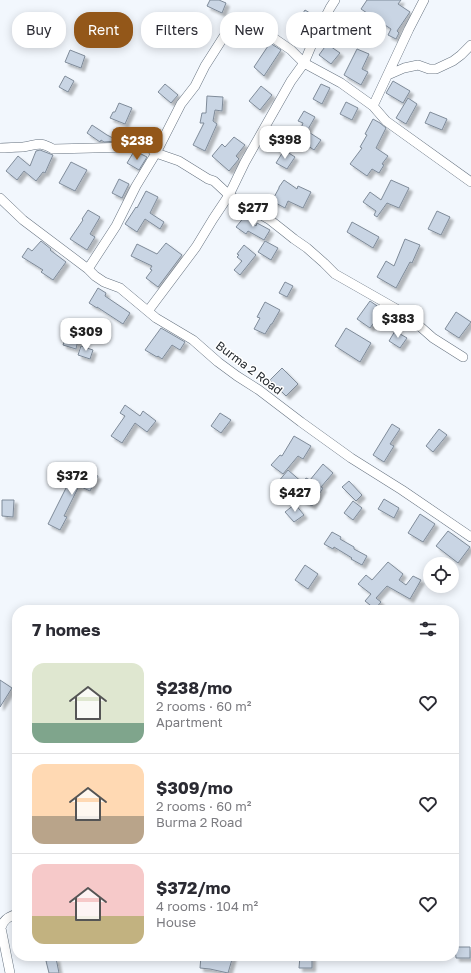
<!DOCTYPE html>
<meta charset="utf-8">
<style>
:root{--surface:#fff;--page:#f2f2f3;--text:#2b2b33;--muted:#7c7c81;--line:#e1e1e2;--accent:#935719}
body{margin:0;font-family:"Golos Text",sans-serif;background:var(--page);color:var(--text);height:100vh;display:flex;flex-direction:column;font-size:15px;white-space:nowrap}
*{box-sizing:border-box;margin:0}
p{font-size:13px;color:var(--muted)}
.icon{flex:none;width:22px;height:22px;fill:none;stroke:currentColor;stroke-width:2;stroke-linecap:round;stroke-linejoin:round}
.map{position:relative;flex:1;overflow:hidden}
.panel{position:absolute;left:12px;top:605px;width:447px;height:356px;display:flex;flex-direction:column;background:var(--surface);border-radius:16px;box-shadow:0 2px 10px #0003}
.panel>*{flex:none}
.banner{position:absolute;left:12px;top:12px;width:447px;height:36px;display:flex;gap:8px}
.fabs{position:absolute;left:423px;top:557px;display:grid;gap:8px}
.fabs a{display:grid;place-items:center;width:36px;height:36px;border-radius:50%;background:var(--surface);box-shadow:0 2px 10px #0003;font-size:20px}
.price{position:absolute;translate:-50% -34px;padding:0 9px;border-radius:8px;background:#fff;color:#222;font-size:13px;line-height:26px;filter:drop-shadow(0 1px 2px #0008)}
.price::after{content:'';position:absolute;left:50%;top:24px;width:12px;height:9px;margin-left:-6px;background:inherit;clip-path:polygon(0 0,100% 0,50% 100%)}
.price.active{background:var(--accent);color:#fff}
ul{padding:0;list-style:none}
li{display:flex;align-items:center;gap:12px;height:100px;padding:0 20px}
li+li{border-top:1px solid var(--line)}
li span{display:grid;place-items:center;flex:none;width:112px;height:80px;border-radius:12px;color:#555}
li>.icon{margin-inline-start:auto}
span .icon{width:48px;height:48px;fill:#fffc;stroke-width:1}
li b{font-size:17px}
h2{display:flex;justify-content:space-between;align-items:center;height:48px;padding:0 20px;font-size:17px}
.chip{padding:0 14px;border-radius:16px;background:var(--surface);box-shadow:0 2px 10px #0003;font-size:14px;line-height:36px}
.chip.active{background:var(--accent);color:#fff}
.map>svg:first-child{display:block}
</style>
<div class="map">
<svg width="471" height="973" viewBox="0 0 471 973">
<defs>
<filter id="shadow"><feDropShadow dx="3.5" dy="3.5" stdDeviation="1" flood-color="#0004"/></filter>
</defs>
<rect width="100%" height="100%" fill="#f2f7fd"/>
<path fill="#c9d5e4" stroke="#7f8b99" filter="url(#shadow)" d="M210 0H219L226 3 222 13 207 6Z
M367 0H401L398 4 410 12 397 31 399 33 396 39 388 35 391 29 361 9Z
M305 10 318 18 302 43 289 34Z
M270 43 281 50 264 76 254 67Z
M327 44 340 53 331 64 319 55Z
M357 49 369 54 362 69 368 72 361 85 344 75Z
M70 50 85 56 81 68 65 62Z
M65 76 74 81 68 92 59 87Z
M393 81 410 91 403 103 386 93Z
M165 84 178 95 171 103 158 92Z
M321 84 330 88 322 104 313 99Z
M261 86 272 95 260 110 249 101Z
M207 96 223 97 222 111 215 110 213 121 217 124 205 151 193 145 204 123H200L202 113H206Z
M408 98 417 104 406 124 396 118Z
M346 102 358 108 352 120 340 114Z
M119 103 132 108 125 124 110 118 113 112H115Z
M304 111 315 117 307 131 321 140 314 150 301 141 298 146 295 144 303 123 298 121Z
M430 112 447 119 442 130 425 123Z
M373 119 380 123 386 128 376 148 388 156 382 164 384 165 379 173 372 169 367 176 350 164 362 148 360 147 367 135 365 134Z
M92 125 107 135 117 140 116 141 104 142 101 140 100 142 87 133Z
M234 137 245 145 236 156 239 159 229 171 212 156 222 144 225 147Z
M40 150 53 155 45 173 43 172 36 181 24 171 17 180 6 171 18 156 30 166 36 151Z
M284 150 295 157 287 169 276 163Z
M133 153 141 154 147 157 139 170 127 163Z
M71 162 87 170 75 191 59 183Z
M119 179 129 184 122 198 112 193Z
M284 180 297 189 298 186 311 192 303 208 288 201 285 208 272 201 279 188V187Z
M391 180 409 188 399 208 387 203 377 217 374 215 376 211 363 202 370 192 381 200Z
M146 191 158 197 150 213 164 222 160 229 145 219 137 232 125 224 136 207 137 208Z
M88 210 100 217 90 234 95 237 87 250 70 239 83 220 82 219Z
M437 211 450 217 441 235 428 229Z
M245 216 256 226 257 223 270 230 264 240 248 231 246 234 236 227Z
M352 222 379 237 373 248 347 232Z
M405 239 420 245 412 263 410 262 396 288 377 277 386 261 394 266Z
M41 241 51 249 50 250 66 262 53 280 41 272 43 270 22 257 28 248 32 251Z
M265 241 278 248 271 260 258 252Z
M166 243 182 255 158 287 146 278 152 270 150 269 152 266 131 256 137 244 157 254Z
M244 245 256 255 240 275 234 270 242 261 237 257 239 255 237 254Z
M285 282 293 286 287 297 279 293Z
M98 288 106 293 105 296 130 313 123 324 97 307V308L89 303Z
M370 301 383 310 370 328 357 319Z
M265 302 280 310 272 324H271L265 334 254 329 260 318 257 317Z
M456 312 471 322 459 338 445 329Z
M161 328 185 342 180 350 172 345 162 359 158 356 157 357 145 350Z
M346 328 371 343 360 362 335 346Z
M395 331 407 338 400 348 389 341Z
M66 336 78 340 76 349 63 345Z
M81 346 93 350 90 359 78 355Z
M282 368 298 384 286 396 270 380Z
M125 405 140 416 143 411 156 421 147 432 135 423 122 443 111 436 125 416 120 413Z
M220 413 231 420 221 433 211 426Z
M392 424 400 429 390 444 394 446 384 462 373 455Z
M439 429 447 435 433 452 426 446Z
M294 436 311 446 303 459 298 456 283 474 271 465 280 455 282 456Z
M323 464 333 473 321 487 323 488 312 506 297 497 278 482 288 470 303 483 306 478 310 480Z
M80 466 98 476 90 491 79 486 64 516 67 517 60 530 48 524 67 486 69 487Z
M349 481 362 495 356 501 342 487Z
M384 499 399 508 394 518 378 509Z
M2 500H14L13 517 2 516Z
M353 501 362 508 353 520 344 513Z
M295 504 304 515 294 522 285 512Z
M420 514 435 524 423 542 408 533Z
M448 531 470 547 458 563 436 546Z
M332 532 341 537 340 539 354 547V549L367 556 362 565 351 559 352 558 334 547 333 549 324 544Z
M388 562 403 574 399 580 406 585 413 576 421 580 410 599 387 586 376 598 381 602 375 609 365 601 371 594 358 584 366 575 372 580Z
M305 565 318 574 308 589 295 580Z
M0 680 12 688 0 707Z
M455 947H470V958H456Z
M201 956H233L228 973 210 969 200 968Z
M300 956H312V968H299Z
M56 958 59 973H49L46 961Z"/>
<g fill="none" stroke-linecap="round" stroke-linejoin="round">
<g stroke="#677380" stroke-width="10">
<path id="street" d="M388 75 404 68 418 65 429 69H436L453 61 461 55 471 45
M373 106 409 29 424 0
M0 148C8 148 15 147 23 147 37 145 39 141 53 149L133 147 145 148H150L156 153 179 161 208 179 214 181 229 195 245 162 291 81 304 63 315 37 330 8 335 0
M0 198 23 220 88 269 95 276 104 282 120 288 156 318 193 340 218 362 237 376 259 390 301 422 351 458 402 490 471 537
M88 269 116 226 136 186 156 153 181 104 195 86 205 66 228 30 234 22H241L248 23 259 28 291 50 304 63 341 83 373 106 386 121 471 182
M148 311 196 247 213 219 229 195 243 204 270 220 284 231 294 239 307 248 324 263 335 274 407 315 433 338 463 357
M10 973 1 928C3 920 9 916 17 914"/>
</g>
<use href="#street" stroke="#fff" stroke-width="9"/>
</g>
<g text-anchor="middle" stroke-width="3" stroke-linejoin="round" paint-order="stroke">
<g font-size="12" fill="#252a2f" stroke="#fff">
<text transform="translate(249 368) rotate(37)" y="4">Burma 2 Road</text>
</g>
</g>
</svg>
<div class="fabs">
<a><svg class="icon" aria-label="locate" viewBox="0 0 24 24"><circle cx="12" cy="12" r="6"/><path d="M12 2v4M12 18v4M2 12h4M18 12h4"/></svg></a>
</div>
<b class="price" style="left:285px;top:160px">$398</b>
<b class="price active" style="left:137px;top:161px">$238</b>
<b class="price" style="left:253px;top:228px">$277</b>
<b class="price" style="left:398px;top:339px">$383</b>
<b class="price" style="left:86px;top:352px">$309</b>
<b class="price" style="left:72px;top:496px">$372</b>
<b class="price" style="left:295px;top:513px">$427</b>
<div class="banner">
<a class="chip">Buy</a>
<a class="chip active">Rent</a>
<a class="chip">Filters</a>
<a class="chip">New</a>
<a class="chip">Apartment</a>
</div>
<section class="panel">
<h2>7 homes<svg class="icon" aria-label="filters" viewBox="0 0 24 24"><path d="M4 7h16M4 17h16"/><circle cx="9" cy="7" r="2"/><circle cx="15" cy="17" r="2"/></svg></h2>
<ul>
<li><span style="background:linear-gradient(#dfe7d0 75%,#7fa58c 0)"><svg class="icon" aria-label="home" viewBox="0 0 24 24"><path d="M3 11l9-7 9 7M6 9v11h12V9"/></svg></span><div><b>$238/mo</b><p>2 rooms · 60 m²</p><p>Apartment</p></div><svg class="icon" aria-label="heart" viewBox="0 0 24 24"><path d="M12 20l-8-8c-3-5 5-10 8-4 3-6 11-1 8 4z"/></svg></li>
<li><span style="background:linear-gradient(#ffd9b3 65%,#b9a48a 0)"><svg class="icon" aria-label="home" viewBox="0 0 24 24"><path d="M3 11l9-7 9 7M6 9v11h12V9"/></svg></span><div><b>$309/mo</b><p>2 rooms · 60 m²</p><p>Burma 2 Road</p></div><svg class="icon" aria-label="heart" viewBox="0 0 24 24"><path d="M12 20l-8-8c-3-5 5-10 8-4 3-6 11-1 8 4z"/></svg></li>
<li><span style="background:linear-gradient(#f6c9c9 65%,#c2b280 0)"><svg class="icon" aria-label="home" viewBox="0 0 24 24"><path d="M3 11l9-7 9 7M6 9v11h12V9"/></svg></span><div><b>$372/mo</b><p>4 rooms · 104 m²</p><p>House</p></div><svg class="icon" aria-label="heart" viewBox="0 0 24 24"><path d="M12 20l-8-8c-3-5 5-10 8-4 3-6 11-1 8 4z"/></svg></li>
</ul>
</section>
</div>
